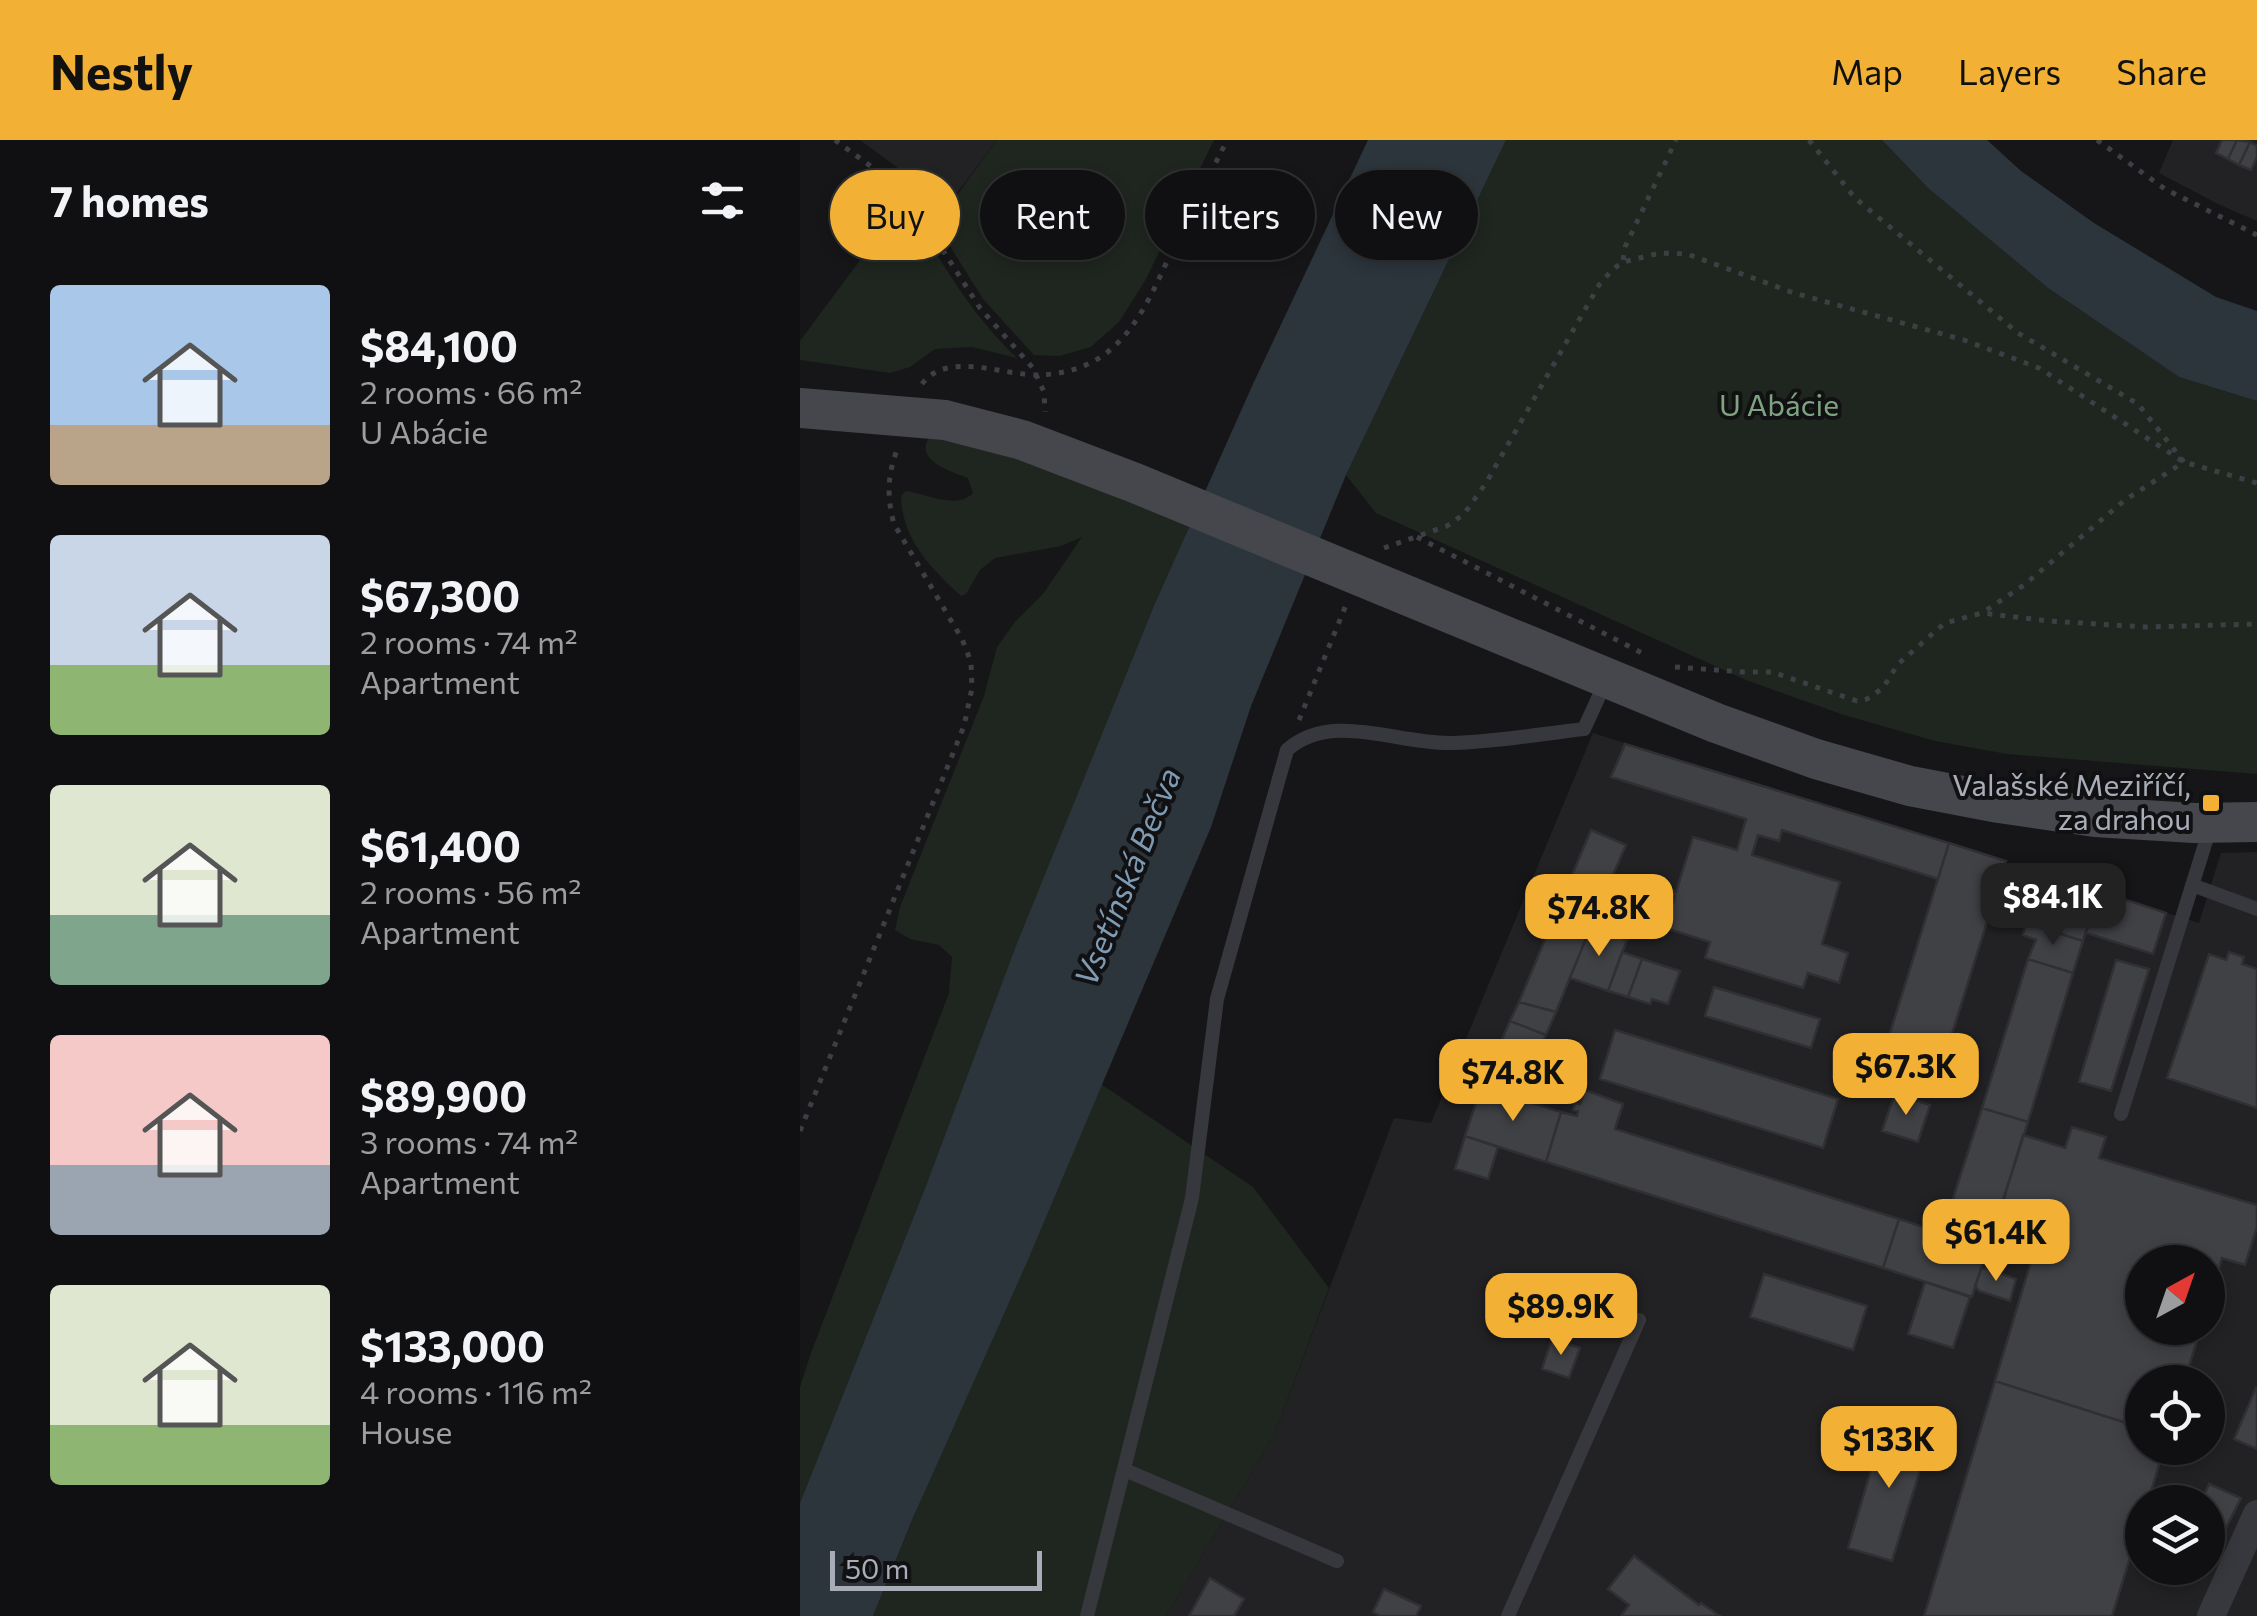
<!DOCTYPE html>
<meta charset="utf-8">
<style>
:root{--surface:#101012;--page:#1e1e20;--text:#f1f3f6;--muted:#9c9d9f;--line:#303032;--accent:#f2b134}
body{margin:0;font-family:Commissioner,sans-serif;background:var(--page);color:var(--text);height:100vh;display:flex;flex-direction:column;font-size:38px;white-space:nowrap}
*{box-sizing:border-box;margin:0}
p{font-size:32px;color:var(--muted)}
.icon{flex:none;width:55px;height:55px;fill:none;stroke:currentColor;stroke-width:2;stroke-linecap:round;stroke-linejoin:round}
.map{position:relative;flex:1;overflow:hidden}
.sheet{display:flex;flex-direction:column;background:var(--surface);width:800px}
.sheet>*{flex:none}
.hud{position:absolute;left:30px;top:30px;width:950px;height:90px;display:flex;gap:20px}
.needle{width:65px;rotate:40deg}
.fabs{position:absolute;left:1325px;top:1105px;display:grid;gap:20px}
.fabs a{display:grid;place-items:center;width:100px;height:100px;border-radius:50%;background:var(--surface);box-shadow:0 5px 15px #0003,0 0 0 2px var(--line);font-size:50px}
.scale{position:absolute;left:30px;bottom:25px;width:212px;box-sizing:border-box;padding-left:10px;border:5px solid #a8adb8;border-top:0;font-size:28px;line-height:35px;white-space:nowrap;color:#a8adb8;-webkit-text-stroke:8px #111113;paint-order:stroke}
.price{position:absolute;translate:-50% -85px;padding:0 22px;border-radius:20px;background:var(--accent);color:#111;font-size:32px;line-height:65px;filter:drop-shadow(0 2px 5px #0008)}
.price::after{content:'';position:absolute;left:50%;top:60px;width:30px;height:22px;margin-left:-15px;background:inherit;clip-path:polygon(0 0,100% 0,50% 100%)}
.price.current{background:#222;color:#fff}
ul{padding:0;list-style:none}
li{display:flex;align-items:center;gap:30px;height:250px;padding:0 50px}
li span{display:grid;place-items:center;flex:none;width:280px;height:200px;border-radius:10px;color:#555}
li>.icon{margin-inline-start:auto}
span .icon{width:120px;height:120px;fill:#fffc;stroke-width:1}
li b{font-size:42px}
h2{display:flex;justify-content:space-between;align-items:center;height:120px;padding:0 50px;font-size:42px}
.tag{padding:0 35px;border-radius:45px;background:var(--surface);box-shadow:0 5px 15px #0003,0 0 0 2px var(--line);font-size:35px;line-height:90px}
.tag.current{background:var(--accent);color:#111}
header{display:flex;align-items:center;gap:60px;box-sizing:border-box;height:140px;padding:0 50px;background:var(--accent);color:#111}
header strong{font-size:48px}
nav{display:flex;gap:55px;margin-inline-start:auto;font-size:35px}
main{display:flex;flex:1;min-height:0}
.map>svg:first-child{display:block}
</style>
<header>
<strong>Nestly</strong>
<nav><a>Map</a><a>Layers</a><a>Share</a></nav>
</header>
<main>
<section class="sheet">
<h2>7 homes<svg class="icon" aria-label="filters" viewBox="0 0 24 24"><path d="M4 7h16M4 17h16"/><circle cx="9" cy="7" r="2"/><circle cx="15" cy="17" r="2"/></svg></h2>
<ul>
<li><span style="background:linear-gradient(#a9c7e8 70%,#b9a48a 0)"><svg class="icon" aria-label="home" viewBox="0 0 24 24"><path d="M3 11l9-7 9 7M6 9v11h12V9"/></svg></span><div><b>$84,100</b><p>2 rooms · 66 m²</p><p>U Abácie</p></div></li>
<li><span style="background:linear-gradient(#c9d6e8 65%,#8fb573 0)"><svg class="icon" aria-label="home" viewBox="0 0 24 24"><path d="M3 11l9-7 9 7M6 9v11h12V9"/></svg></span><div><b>$67,300</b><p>2 rooms · 74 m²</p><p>Apartment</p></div></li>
<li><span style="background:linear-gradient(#dfe7d0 65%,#7fa58c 0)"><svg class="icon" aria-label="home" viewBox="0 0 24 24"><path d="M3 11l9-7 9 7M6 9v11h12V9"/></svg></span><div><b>$61,400</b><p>2 rooms · 56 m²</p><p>Apartment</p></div></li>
<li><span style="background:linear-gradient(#f6c9c9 65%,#9aa5b1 0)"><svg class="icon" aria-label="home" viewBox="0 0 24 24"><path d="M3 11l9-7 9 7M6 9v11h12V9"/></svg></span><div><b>$89,900</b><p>3 rooms · 74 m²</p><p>Apartment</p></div></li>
<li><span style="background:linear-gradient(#dfe7d0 70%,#8fb573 0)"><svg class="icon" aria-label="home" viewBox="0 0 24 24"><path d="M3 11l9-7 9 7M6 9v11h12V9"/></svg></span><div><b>$133,000</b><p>4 rooms · 116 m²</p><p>House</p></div></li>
</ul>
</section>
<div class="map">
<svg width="1457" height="1476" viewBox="0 0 1457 1476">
<rect width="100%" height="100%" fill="#161618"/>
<path fill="#222225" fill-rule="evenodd" d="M60 0H197L148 65Z
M1373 0H1457V81L1418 64 1359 33Z
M793 593 1399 783 1421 713 1457 712V1476H366L474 1295 594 978 631 983ZM1342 1122H1408V1188H1342ZM1342 1242H1408V1308H1342ZM1342 1362H1408V1428H1342Z"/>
<path fill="#1e261f" d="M197 0H414L346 139 319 182 291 207 259 216 234 215 183 159 136 84Z
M706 0H1082L1128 48 1248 148 1379 237 1457 261V634L1207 614 1135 601 1044 575 946 540 576 373 546 335Z
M104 61C139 117 168 172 217 218L172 207 135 209 110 227 90 233 0 220V201Z
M130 296 177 305 310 353 389 387 0 1363V1247L11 1213 149 853 152 817 139 805 110 799 95 790 100 767 184 556 197 507 215 482 243 454 282 397 261 406 195 418 180 430 166 454 161 456C131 428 102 400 101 356L106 351C127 354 157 370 173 353L168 338C150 331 113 320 130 296Z
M301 944 453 1047 529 1148 474 1295 366 1476H73C145 1297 226 1122 301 944Z"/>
<path fill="#2c353c" d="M568 0H706L546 335 451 566 411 687 227 1122 113 1378 73 1476H0V1363L126 1046 216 806 354 466 453 244Z
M1082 0H1187L1221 31 1294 83 1416 157 1457 171V261L1379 237 1248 148 1128 48Z"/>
<path fill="#404145" stroke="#303034" stroke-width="2.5" d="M1422 0H1437L1428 19 1416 13Z
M1437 0 1450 2 1439 25 1428 19Z
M1450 2 1457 6V17L1451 30 1439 25Z
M825 604 1149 703 1138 739 982 690 979 701 958 695 952 715 1040 742 1022 804 1048 813 1039 843 1008 833 1003 848 905 818 910 802 865 788 875 756 873 755 874 751 876 752 893 697 937 710 946 679 811 637Z
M791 690 826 705 791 786 756 773Z
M1149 703 1206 721 1147 910 1090 893Z
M1245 735 1299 751 1283 801 1226 783 1240 738Z
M1299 751 1366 773 1353 814 1286 793Z
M756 773 791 786 756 872 719 862Z
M1226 783 1283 801 1273 833 1228 819 1236 800 1223 795Z
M791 786 827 800 808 851 770 838Z
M822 812 842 819 828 857 808 851Z
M1429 812 1444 817 1442 824 1457 829V968L1367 938 1409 814 1426 820Z
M842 819 880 831 868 864 852 859 850 864 828 857Z
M1228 819 1273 833 1228 982 1182 968Z
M1316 820 1349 829 1311 951 1279 942Z
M914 847 1020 879 1011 908 905 876Z
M719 862 756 872 746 895 710 881Z
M710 881 746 895 718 959 681 947Z
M815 890 1038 959 1023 1008 800 939Z
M681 947 761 972 746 1022 665 996Z
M785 950 823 964 815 989 1099 1079 1083 1128 746 1022 761 972 777 976 778 971 773 970 775 963 780 964Z
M1095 953 1130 965 1118 1002 1082 991Z
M1182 968 1228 982 1172 1157 1083 1128 1099 1079 1142 1093Z
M1272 987 1306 997 1299 1018 1457 1065V1087L1445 1125 1422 1118 1408 1165V1122H1342V1188H1401L1384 1242H1342V1288L1195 1241 1236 1105 1194 1092 1223 995 1265 1008Z
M665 996 698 1007 688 1039 655 1029Z
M1185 1128 1216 1139 1210 1161 1179 1151 1175 1146 1181 1129Z
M964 1134 1067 1166 1053 1210 950 1177Z
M1125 1142 1170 1157 1153 1208 1108 1194Z
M752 1198 780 1208 769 1238 742 1229Z
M1195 1241 1342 1288V1308H1364L1348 1362H1342V1379L1312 1476H1124Z
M1456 1248 1457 1249V1309L1434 1299Z
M1085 1282 1131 1295 1092 1421 1048 1408Z
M1409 1344 1441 1358 1421 1398 1408 1392V1362H1401Z
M834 1416 899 1465 901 1463 920 1476H821L829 1465 808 1449Z
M410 1438 444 1459 434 1476H389Z
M584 1449 621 1466 616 1476H581L573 1472Z"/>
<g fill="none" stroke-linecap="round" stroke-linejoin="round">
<path stroke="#3d3f44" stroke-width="5" stroke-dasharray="5 8" stroke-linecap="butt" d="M35 0 95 44 110 59 180 168 233 228 244 252 245 272
M1009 0 1055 58 1218 193 1338 264 1384 322 1325 360 1224 445 1182 473
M1297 0 1365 49 1457 95
M823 120 825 107 876 0
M122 244C147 210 204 236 240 235 263 234 286 228 305 214 340 188 357 142 375 104 392 69 410 35 427 0
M617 397 842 513
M584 408 647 386 664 374 686 343 799 145 813 129 823 122 860 113 887 114 994 153 1164 200 1239 228 1384 322 1457 343
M875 527 944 532H972L1057 561 1067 559 1083 548 1098 524 1145 483 1182 473 1249 481 1346 487 1457 484
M499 580 546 465
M0 991 164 586 172 548 171 522 162 499 94 384C87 358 87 336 97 310"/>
<path stroke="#37383d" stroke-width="14" d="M1392 745 1457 769
M1321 974 1410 688
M325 1330 537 1421
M287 1476 392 1058 417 859 487 610C532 570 599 605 652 603 696 602 740 594 784 589L805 543
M708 1476 839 1180"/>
<path stroke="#37383d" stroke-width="28" d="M1411 1476 1457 1374"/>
<path stroke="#45474d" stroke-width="40" d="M0 268 145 280 222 300 335 343 916 583 1016 619 1110 646 1199 663 1295 677 1394 683 1457 682"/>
</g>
<rect fill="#f2b134" stroke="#111113" stroke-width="4" x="1401" y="653" width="20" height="20" rx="5"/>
<g text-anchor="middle" stroke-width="8" stroke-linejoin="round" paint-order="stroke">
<g font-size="30" fill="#7fa381" stroke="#111113">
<text x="979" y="276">U Abácie</text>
</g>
<g font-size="30" fill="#a8adb8" stroke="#111113" text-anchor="end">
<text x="1391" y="656">Valašské Meziříčí,<tspan x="1391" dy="34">za drahou</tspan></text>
</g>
<g font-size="32" font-style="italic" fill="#7f9bb3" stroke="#111113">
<text transform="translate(328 737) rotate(-68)" y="11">Vsetínská Bečva</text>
</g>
</g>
</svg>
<div class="fabs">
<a><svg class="needle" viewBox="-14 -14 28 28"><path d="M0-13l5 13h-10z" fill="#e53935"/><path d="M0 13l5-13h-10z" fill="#9c9d9f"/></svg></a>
<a><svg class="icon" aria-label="locate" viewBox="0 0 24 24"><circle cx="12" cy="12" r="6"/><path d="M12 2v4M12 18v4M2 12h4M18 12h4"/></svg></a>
<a><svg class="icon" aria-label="layers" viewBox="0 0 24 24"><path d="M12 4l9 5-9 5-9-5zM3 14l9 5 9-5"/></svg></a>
</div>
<div class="scale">50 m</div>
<b class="price current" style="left:1253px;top:808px">$84.1K</b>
<b class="price" style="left:799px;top:819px">$74.8K</b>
<b class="price" style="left:1106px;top:978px">$67.3K</b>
<b class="price" style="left:713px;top:984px">$74.8K</b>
<b class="price" style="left:1196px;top:1144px">$61.4K</b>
<b class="price" style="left:761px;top:1218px">$89.9K</b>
<b class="price" style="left:1089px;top:1351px">$133K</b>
<div class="hud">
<a class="tag current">Buy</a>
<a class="tag">Rent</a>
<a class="tag">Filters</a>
<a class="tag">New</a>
</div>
</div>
</main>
